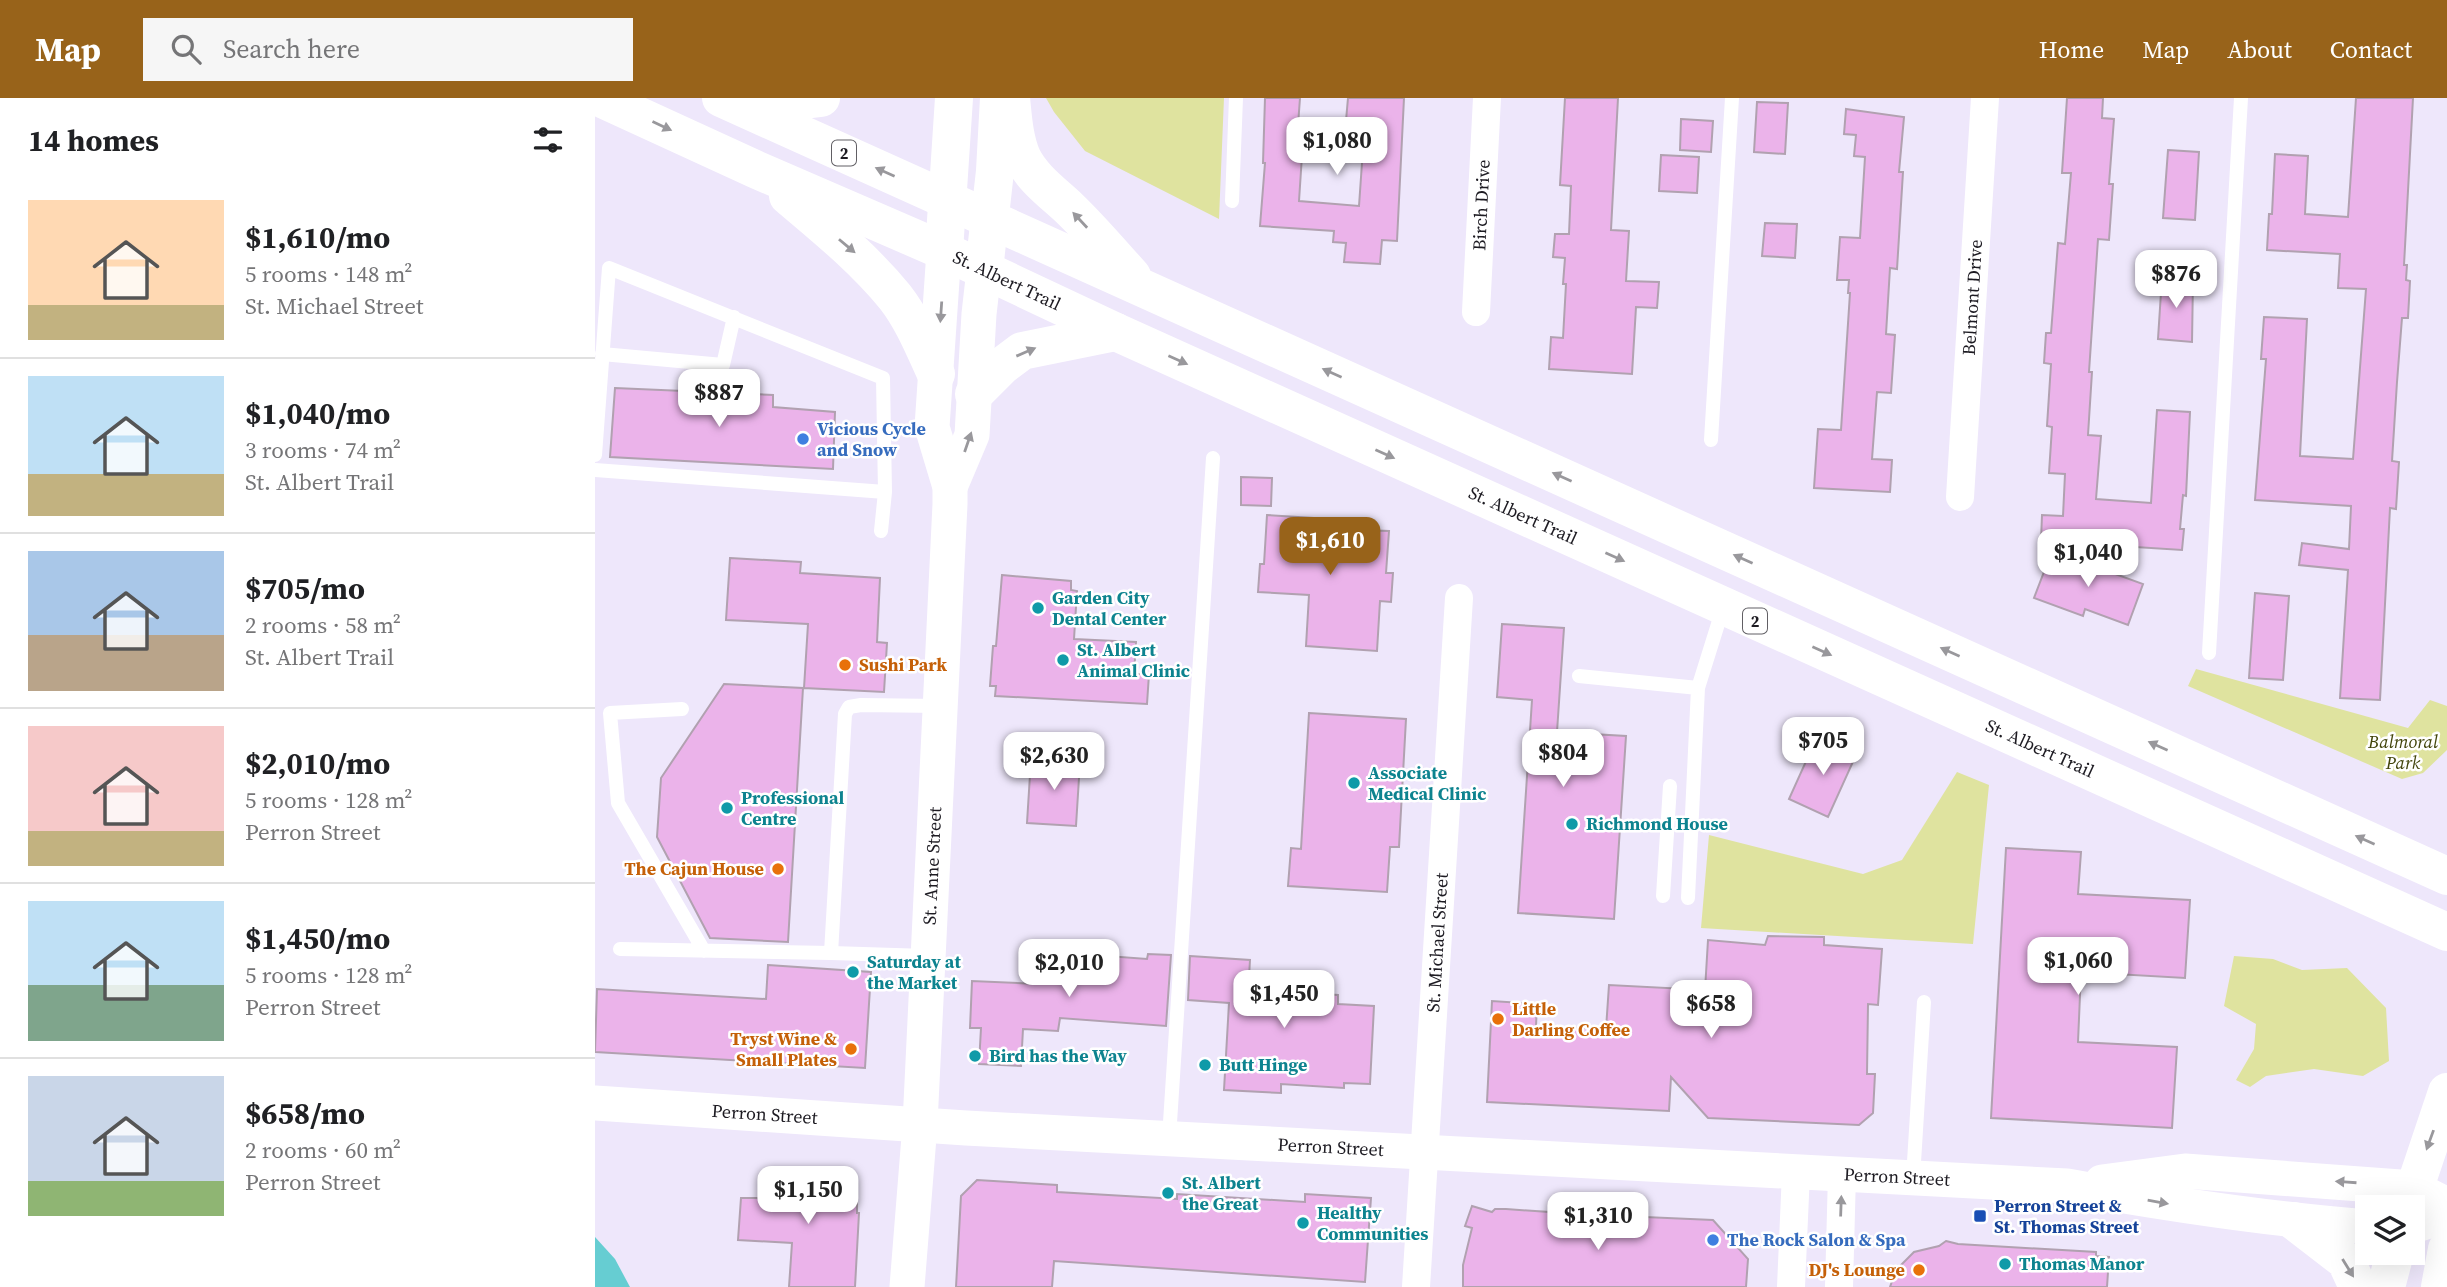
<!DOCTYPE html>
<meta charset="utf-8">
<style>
:root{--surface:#fff;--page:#f6f6f6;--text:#202124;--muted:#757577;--line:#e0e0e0;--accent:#98631a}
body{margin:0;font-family:"Source Serif 4",serif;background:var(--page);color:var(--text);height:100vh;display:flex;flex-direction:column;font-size:26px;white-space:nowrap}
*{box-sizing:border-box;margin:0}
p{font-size:23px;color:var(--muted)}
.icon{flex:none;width:38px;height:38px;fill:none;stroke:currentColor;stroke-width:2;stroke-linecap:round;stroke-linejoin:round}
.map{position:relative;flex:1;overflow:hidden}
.side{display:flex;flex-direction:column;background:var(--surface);width:595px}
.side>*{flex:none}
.controls{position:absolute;left:1760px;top:1097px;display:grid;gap:14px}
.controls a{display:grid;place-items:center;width:70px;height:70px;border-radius:0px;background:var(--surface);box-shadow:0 7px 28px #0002;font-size:35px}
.price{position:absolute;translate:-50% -60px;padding:0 16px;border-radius:14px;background:#fff;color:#222;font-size:23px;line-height:46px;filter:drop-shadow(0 2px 4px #0008)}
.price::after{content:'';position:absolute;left:50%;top:42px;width:21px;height:16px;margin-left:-10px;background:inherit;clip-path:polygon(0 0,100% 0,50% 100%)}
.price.current{background:var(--accent);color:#fff}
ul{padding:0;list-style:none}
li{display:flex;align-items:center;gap:21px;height:175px;padding:0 28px}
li+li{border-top:2px solid var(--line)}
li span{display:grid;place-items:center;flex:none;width:196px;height:140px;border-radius:0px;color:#555}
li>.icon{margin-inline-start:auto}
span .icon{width:84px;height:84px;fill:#fffc;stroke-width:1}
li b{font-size:30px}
h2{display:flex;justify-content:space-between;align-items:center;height:84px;padding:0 28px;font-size:30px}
header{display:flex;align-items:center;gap:42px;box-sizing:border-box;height:98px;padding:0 35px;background:var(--accent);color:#fff}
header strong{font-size:33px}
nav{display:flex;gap:38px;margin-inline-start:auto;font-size:24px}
.search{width:490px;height:63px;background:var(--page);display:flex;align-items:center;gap:18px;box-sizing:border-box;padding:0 24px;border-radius:0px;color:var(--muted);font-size:26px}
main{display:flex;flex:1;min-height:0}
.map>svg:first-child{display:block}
</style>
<header>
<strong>Map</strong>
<div class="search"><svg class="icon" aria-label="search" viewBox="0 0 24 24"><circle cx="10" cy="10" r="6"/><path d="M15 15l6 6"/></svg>Search here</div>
<nav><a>Home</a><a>Map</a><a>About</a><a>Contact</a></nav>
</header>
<main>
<section class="side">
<h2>14 homes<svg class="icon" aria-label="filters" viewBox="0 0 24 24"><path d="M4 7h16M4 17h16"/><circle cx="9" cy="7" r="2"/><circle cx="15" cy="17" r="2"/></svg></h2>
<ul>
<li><span style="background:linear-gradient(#ffd9b3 75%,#c2b280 0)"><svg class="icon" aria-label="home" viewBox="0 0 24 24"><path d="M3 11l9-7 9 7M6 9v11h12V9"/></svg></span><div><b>$1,610/mo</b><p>5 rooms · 148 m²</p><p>St. Michael Street</p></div></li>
<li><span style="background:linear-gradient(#bfe0f5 70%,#c2b280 0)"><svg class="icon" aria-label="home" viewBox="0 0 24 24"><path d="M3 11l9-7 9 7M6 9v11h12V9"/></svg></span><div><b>$1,040/mo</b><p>3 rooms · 74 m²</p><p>St. Albert Trail</p></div></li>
<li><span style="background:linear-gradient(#a9c7e8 60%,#b9a48a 0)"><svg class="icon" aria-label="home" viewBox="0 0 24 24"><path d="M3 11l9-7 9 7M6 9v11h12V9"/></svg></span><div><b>$705/mo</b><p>2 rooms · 58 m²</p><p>St. Albert Trail</p></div></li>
<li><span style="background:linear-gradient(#f6c9c9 75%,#c2b280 0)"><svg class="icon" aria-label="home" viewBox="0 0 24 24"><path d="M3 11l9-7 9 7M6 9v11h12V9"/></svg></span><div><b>$2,010/mo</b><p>5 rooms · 128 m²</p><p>Perron Street</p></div></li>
<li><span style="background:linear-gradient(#bfe0f5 60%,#7fa58c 0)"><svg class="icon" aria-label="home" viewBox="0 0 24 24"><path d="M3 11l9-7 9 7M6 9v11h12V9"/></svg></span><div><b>$1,450/mo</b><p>5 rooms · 128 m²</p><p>Perron Street</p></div></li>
<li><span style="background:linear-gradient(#c9d6e8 75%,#8fb573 0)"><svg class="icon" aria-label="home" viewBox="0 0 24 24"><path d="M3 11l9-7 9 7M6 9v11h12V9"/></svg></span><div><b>$658/mo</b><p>2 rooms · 60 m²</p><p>Perron Street</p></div></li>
</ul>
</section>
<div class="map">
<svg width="1852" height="1189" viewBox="0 0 1852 1189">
<rect width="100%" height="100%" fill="#eee7fb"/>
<path fill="#dfe39f" d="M451 0H629L624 121 490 53 459 14Z
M1601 571 1813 630 1835 602 1852 608V652L1828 675 1807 681 1593 588Z
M1362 674 1394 687 1378 846 1106 830 1114 737 1268 776 1307 762Z
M1639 858 1678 861 1707 872 1752 870 1791 910 1794 963 1768 978 1719 971 1671 978 1655 989 1641 982 1659 951 1661 926 1629 908Z"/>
<path fill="#66cdd2" d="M0 1139 20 1161 35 1189H0Z"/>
<path fill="#ebb3ea" stroke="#b1a1b0" stroke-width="2" d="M670 0H705L702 41 708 42 704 103 764 108 769 36 750 34 753 0H809L802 143 787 142 785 166 749 164 751 145 738 144 739 133 665 128 670 65H668Z
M970 0H1023L1016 132 1034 133 1031 183 1064 184 1062 210 1041 209 1037 276 954 271 956 239 968 240 971 186H968L970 160 958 159 960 136H974L976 88 965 87Z
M1472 0H1508L1507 20 1519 21 1514 86H1518L1514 142 1503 141 1494 274H1497L1493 337 1506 338 1501 401 1556 405 1562 312 1595 314 1591 398 1588 397 1585 431H1589L1587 452 1446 443 1447 417 1468 418 1470 376 1454 375 1457 329 1452 328 1456 266 1449 265 1451 235H1456L1463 145 1470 146 1476 75H1467Z
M1761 0H1818L1809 167H1812L1811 182 1815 183 1813 220H1807L1802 284 1797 363 1804 364 1801 411 1795 410 1785 602 1745 600 1753 472 1704 467 1707 445 1754 451 1756 408 1660 402 1671 261H1666L1669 219 1712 221 1705 358 1758 361 1771 191 1743 190 1745 156 1672 152 1674 116H1677L1680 56 1713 58 1710 116 1753 119Z
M1162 4 1193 5 1190 56 1159 54Z
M1251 11 1309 19 1304 74H1308L1302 171 1295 170 1291 236 1300 237 1296 295 1282 294 1277 361 1297 362 1295 394 1219 390 1223 331 1246 332 1255 195H1253L1254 182H1242L1245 139 1265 140 1270 59 1259 58 1261 37 1249 36Z
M1086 21 1118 23 1116 54 1085 52Z
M1573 52 1604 54 1600 122 1568 120Z
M1066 57 1104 59 1102 95 1064 93Z
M1170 125 1202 126 1200 160 1167 158Z
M1567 179 1598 182 1597 244 1563 241Z
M20 290 178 297V309L240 314 238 371 15 359Z
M646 379 677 380 676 408 646 407Z
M672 417 766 423V432L794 433 791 475H798L796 504 785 503 782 553 711 548 714 497 663 494 665 466H669Z
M1457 453 1548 486 1533 527 1490 511 1488 518 1439 500Z
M135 460 206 464 205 475 285 480 282 544 292 545 289 594 209 590 213 526 131 522Z
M407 477 476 483V492L482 493 479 541 541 544 539 576H554L552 606 400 598 401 588H395L398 548H401Z
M1660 495 1694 498 1688 582 1654 580Z
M907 526 969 530 962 634 1031 638 1019 821 923 815 937 602 902 599Z
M129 586 208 590 193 844 115 840 62 739 66 680Z
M714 615 811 621 804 749H795L792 794 693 788 696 750 706 751Z
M1222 639 1261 657 1233 719 1194 701Z
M436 661 485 664 481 728 432 725Z
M1411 750 1486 754 1483 796 1595 802 1590 880 1486 874 1483 944 1582 949 1577 1030 1396 1020Z
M1173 838 1229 839V847L1287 851 1283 907 1273 906 1272 976H1280L1278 1015 1264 1027 1113 1020 1076 979 1074 1013 892 1004 897 903 942 906 941 928 1011 931 1014 887 1110 892 1113 842 1170 847Z
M444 853 552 861 553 856 576 857 571 928 465 920 463 933 428 931 426 968 384 966 386 930H375L377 883 442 886Z
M595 858 655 862 654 879 722 886V891H727V896L743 897V906L779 908 775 986 749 985V990L686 986V995L629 992 634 905 593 902Z
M173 867 276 874 270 970 0 954 2 891 171 901Z
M170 1075 234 1077V1080H251L260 1087 262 1093V1115H264L260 1189H194L197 1145 143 1142 146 1100H167Z
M382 1082 462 1087V1094L582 1101V1096L710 1104V1096L776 1100 770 1184 459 1163 457 1189H361L366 1098Z
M877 1108 897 1114 900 1111H911L954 1114V1119L1004 1122V1117L1118 1122 1153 1161 1151 1189H868V1167L877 1130 870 1128Z
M1351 1143 1363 1146 1501 1154V1158L1514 1159 1512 1189H1295L1301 1172 1319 1154 1344 1148Z"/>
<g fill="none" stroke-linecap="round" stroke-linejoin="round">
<path stroke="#fff" stroke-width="14" d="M637 103 641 0
M7 256 128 267 139 219
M1116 342 1137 0
M0 357 14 170 288 280 290 394 286 433
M0 372 290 394
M1614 555 1646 0
M984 578 1103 590
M87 611 15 615 23 705 109 853
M1068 798 1075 688
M1093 800 1103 590 1128 510
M25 851 236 855
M332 858 236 855 250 616 254 609 266 607 345 608
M574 1040 618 360
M1318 1080 1329 904"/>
<g stroke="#fff" stroke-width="28">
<path id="s1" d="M881 214 892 0"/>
<path id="s2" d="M1365 399 1390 0"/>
<path id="s3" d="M821 1189 864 500"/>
<path d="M1196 1189 1201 1074"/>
<path d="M1244 1189 1247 1076"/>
</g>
<g stroke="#fff" stroke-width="35">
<path d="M355 389 377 337 384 216 389 172"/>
<path id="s4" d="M0 1005 371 1030 1472 1088C1572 1106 1671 1121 1773 1129"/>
<path d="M1507 1084 1590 1073 1819 1090 1852 1107"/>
<path d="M1818 1128 1852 1117"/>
<path id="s5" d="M312 1189 325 1026 355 406V389L337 329 349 153"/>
</g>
<path stroke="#fff" stroke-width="38" d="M349 153 359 0
M389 172 400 73 404 0
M1813 1110 1852 994
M1699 1123 1751 1163 1763 1189
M1791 1189 1800 1155
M1845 1189 1852 1151"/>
<g stroke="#fff" stroke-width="38">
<path id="s6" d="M5 0 162 72 349 153 521 234 1852 834"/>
<path d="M126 0 1852 778"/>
<path d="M416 0C418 19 419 40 427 59 437 80 458 95 474 110 497 132 517 156 537 178"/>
<path d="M148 9 226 0"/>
<path d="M193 98C231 130 269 161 300 199 318 222 329 250 341 276"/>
<path d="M379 296 407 268 427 253 521 234"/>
</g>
</g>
<defs><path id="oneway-solid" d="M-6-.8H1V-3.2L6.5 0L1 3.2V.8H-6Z" transform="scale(1.75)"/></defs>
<g fill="#99989c">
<use href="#oneway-solid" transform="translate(67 28) rotate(25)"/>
<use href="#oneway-solid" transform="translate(290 74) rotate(-156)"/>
<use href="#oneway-solid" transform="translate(485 122) rotate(-133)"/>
<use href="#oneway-solid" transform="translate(252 148) rotate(40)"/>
<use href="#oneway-solid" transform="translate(346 214) rotate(94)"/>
<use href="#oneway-solid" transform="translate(431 254) rotate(-23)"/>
<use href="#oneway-solid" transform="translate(583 262) rotate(24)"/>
<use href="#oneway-solid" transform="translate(737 275) rotate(-156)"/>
<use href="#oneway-solid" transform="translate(373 344) rotate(-71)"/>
<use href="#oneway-solid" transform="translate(790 356) rotate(24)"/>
<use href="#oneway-solid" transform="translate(967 379) rotate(-156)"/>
<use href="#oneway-solid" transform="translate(1020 459) rotate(24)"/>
<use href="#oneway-solid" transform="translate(1148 461) rotate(-156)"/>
<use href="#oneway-solid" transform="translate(1227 553) rotate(24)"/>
<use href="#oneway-solid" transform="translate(1355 554) rotate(-156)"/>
<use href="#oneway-solid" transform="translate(1563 648) rotate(-156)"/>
<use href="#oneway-solid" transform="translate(1770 742) rotate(-156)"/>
<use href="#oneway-solid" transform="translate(1835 1042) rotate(110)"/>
<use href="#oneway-solid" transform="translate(1751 1084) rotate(-176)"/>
<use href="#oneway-solid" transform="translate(1563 1104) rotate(10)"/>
<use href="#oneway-solid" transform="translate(1246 1108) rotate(-88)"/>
<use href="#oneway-solid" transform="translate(1753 1170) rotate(58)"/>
</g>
<g fill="#3f7fe0" stroke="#fff" stroke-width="2.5">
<circle cx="208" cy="341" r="7"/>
<circle cx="1118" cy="1142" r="7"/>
</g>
<g fill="#0f9aa8" stroke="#fff" stroke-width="2.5">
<circle cx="443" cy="510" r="7"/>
<circle cx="468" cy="562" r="7"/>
<circle cx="759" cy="685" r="7"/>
<circle cx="132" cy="710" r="7"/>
<circle cx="977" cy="726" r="7"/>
<circle cx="258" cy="874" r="7"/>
<circle cx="380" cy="958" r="7"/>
<circle cx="610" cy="967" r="7"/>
<circle cx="573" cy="1095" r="7"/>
<circle cx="708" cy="1125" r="7"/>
<circle cx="1410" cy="1166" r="7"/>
</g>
<g fill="#e8710a" stroke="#fff" stroke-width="2.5">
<circle cx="250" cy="567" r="7"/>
<circle cx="183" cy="771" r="7"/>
<circle cx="903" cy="921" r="7"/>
<circle cx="256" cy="951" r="7"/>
<circle cx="1324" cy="1172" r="7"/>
</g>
<rect fill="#1a4fb4" stroke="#fff" stroke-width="2.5" x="1378" y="1111" width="14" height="14" rx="3.5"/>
<g text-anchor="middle" stroke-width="5" stroke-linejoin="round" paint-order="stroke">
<g fill="#fff" stroke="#615f64" stroke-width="2">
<rect x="237" y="42.5" width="24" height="25" rx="5"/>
<rect x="1148" y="510.5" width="24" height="25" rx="5"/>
</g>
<g font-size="16" font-weight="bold" fill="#1d1b22">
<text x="249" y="61">2</text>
<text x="1160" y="529">2</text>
</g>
<g font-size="18" fill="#1d1b22" stroke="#fff">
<text dy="6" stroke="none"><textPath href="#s1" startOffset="107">Birch Drive</textPath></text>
<text dy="6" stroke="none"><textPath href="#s6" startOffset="446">St. Albert Trail</textPath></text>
<text dy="6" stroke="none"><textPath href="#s2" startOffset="200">Belmont Drive</textPath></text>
<text dy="6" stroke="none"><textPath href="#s6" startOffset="1013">St. Albert Trail</textPath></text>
<text dy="6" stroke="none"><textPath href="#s6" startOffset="1580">St. Albert Trail</textPath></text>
<text dy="6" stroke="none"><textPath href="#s5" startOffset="422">St. Anne Street</textPath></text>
<text dy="6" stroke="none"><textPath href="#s3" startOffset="345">St. Michael Street</textPath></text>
<text dy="6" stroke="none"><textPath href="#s4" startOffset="170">Perron Street</textPath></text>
<text dy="6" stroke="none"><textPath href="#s4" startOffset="737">Perron Street</textPath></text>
<text dy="6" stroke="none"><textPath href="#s4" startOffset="1304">Perron Street</textPath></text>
</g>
<g font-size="18" font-weight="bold" fill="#366cbe" stroke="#fff" text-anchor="start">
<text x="222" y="337">Vicious Cycle<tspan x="222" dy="21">and Snow</tspan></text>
<text x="1132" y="1148">The Rock Salon &amp; Spa</text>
</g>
<g font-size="18" font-weight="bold" fill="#0d838f" stroke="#fff" text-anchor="start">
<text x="457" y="506">Garden City<tspan x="457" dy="21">Dental Center</tspan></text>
<text x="482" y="558">St. Albert<tspan x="482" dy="21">Animal Clinic</tspan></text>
<text x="773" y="681">Associate<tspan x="773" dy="21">Medical Clinic</tspan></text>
<text x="146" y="706">Professional<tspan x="146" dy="21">Centre</tspan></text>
<text x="991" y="732">Richmond House</text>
<text x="272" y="870">Saturday at<tspan x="272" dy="21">the Market</tspan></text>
<text x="394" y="964">Bird has the Way</text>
<text x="624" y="973">Butt Hinge</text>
<text x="587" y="1091">St. Albert<tspan x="587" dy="21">the Great</tspan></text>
<text x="722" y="1121">Healthy<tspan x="722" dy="21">Communities</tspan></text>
<text x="1424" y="1172">Thomas Manor</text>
</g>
<g font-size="18" font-weight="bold" fill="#c56008" stroke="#fff" text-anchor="end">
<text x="264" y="573" text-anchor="start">Sushi Park</text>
<text x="169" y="777">The Cajun House</text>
<text x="917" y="917" text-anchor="start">Little<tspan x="917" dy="21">Darling Coffee</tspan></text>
<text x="242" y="947">Tryst Wine &amp;<tspan x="242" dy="21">Small Plates</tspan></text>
<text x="1310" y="1178">DJ's Lounge</text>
</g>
<g font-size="18" font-style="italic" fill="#43450c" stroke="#fff">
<text x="1808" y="650">Balmoral<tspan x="1808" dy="21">Park</tspan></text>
</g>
<g font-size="18" font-weight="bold" fill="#164399" stroke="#fff" text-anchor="start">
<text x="1399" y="1114">Perron Street &amp;<tspan x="1399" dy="21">St. Thomas Street</tspan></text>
</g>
</g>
</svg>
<div class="controls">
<a><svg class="icon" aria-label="layers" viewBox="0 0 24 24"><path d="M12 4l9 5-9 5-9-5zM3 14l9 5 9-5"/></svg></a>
</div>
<b class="price" style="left:742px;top:79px">$1,080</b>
<b class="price" style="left:1581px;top:212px">$876</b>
<b class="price" style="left:124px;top:331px">$887</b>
<b class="price current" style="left:735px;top:479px">$1,610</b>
<b class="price" style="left:1493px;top:491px">$1,040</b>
<b class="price" style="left:1228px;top:679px">$705</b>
<b class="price" style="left:968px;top:691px">$804</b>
<b class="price" style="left:459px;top:694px">$2,630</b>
<b class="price" style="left:1483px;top:899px">$1,060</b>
<b class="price" style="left:474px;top:901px">$2,010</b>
<b class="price" style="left:689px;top:932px">$1,450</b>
<b class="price" style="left:1116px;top:942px">$658</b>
<b class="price" style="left:213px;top:1128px">$1,150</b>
<b class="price" style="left:1003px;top:1154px">$1,310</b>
</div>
</main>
